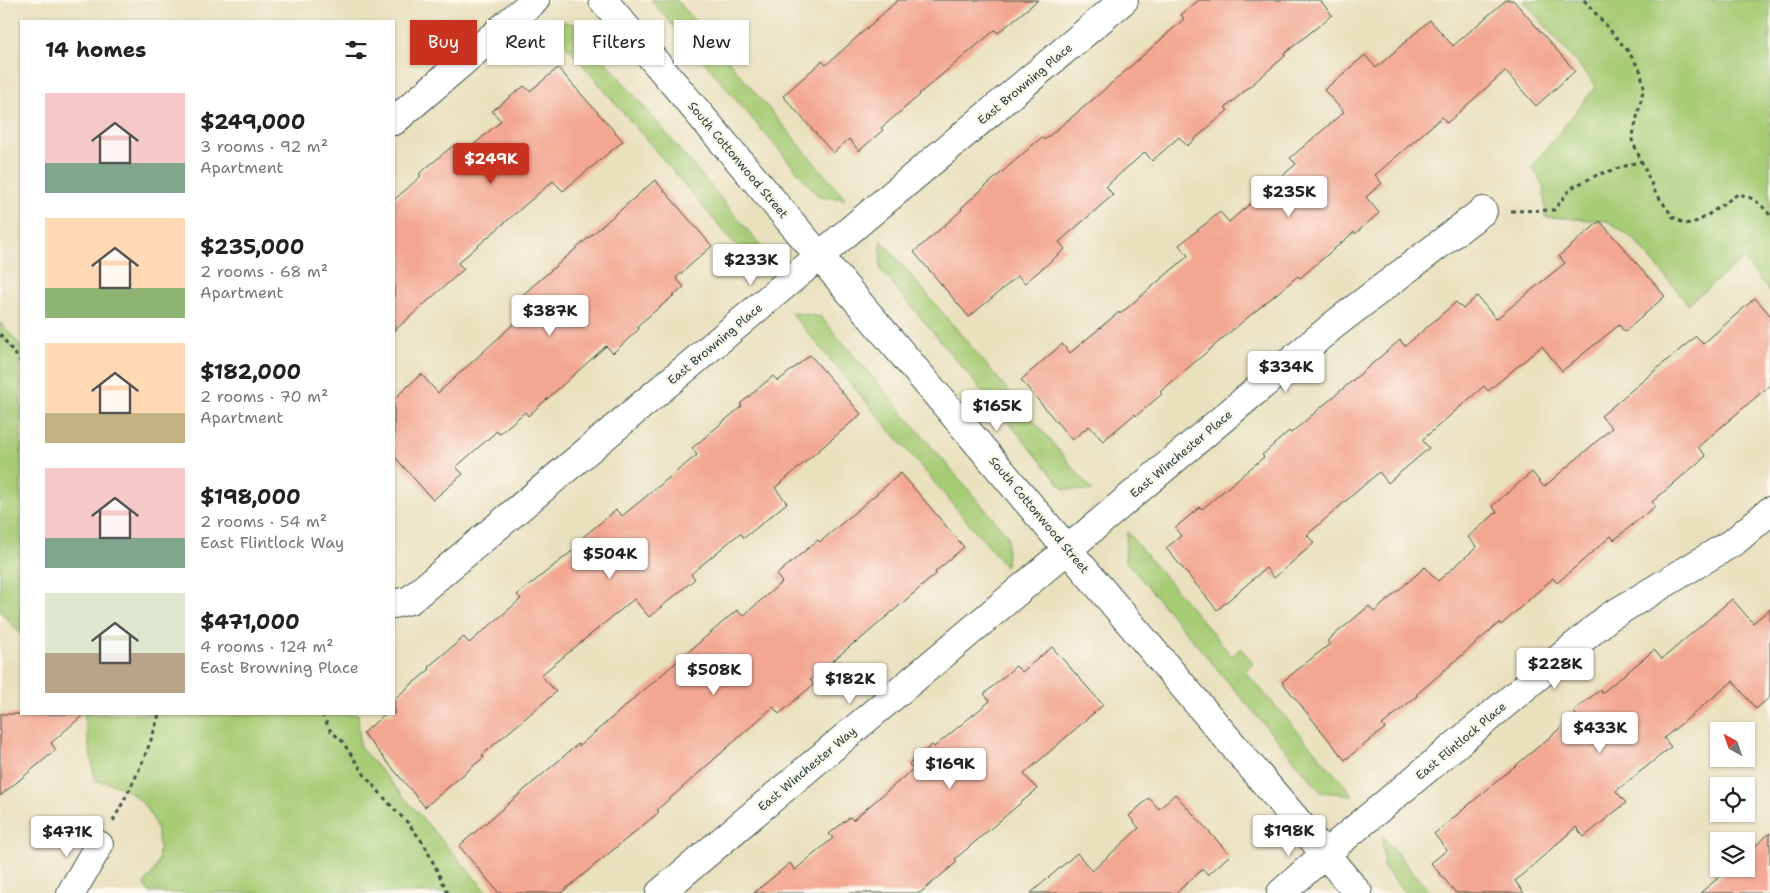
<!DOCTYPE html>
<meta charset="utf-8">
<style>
:root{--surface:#fff;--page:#f2f2f2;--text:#222;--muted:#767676;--accent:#c8321e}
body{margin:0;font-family:"Shantell Sans",sans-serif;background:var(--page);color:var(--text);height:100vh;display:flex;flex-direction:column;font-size:19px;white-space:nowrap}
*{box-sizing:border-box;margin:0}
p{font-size:16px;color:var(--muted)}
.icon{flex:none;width:28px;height:28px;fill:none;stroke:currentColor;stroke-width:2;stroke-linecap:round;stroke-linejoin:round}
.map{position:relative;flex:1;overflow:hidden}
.panel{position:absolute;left:20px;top:20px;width:375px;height:695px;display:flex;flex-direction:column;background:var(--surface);border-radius:0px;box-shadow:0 1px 4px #0004}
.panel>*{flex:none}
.guide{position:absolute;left:410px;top:20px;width:475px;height:45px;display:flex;gap:10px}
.needle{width:32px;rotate:320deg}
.fabs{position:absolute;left:1710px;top:722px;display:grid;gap:10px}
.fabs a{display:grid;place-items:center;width:45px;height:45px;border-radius:0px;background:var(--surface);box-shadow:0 1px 4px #0004;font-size:25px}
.price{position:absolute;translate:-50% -42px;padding:0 11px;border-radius:5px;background:#fff;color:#222;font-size:16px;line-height:32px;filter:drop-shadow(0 1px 2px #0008)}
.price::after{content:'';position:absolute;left:50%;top:30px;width:15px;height:11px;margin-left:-8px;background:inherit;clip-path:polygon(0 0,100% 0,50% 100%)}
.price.selected{background:var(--accent);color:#fff}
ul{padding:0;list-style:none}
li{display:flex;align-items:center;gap:15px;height:125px;padding:0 25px}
li span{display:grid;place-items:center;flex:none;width:140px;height:100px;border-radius:0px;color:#555}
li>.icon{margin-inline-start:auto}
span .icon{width:60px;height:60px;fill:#fffc;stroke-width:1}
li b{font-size:21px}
h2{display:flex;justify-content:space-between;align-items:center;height:60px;padding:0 25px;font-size:21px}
.pill{padding:0 18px;border-radius:0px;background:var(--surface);box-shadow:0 1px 4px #0004;font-size:18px;line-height:45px}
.pill.selected{background:var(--accent);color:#fff}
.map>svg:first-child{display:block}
</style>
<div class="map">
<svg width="1770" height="893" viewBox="0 0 1770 893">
<rect width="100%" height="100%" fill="#fbf7ec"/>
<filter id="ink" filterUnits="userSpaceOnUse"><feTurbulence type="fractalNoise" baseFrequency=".02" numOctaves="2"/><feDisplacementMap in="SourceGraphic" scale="10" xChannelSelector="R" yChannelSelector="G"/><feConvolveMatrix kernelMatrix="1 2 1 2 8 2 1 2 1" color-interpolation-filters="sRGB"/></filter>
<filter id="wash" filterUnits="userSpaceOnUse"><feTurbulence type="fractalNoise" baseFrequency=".0096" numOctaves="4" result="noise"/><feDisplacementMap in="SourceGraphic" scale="20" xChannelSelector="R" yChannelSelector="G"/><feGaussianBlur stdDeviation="1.12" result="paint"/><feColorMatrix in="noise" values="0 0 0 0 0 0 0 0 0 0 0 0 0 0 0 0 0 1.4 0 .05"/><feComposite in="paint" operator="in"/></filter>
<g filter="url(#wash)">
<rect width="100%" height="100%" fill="#e9e0bd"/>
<path fill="#a7cc76" stroke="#638455" d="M651 0H677L845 199 819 197Z
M1523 0H1770V292L1743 259 1688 304 1635 240 1608 221 1545 217 1544 187 1532 167 1596 86Z
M543 18 574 24 762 247 761 275Z
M881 240 1093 491 1064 489 880 269Z
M790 312 821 317 1008 536 1006 567Z
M0 322 21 347V635L0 611Z
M1127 532 1232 656 1241 648 1253 663 1245 671 1353 795 1321 792 1125 560Z
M84 714H358L360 747 488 893H150L144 885C148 878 156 870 158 862 159 858 158 854 159 850 160 812 132 783 95 781Z
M1383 837 1431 893H1405L1383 867Z"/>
<g id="blocks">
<path fill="#f3a792" d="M898 0H1038L998 33 995 30 919 94 920 95 881 128 883 130 859 151 849 139 833 153 783 96 822 61 826 65Z
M1199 0H1320L1332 15 1284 54 1285 56 1225 108 1228 110 1187 146 1179 137 1152 161 1145 152 1106 186 1113 195 1059 242 1065 249 1025 283 1018 276 969 317 914 252 962 210 961 208 1042 137 1044 140 1096 97 1184 19 1181 15Z
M1506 0H1513L1575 71 1536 106 1505 71 1447 123 1442 117 1375 175 1382 183 1366 197 1379 213 1355 234 1354 232 1300 278 1298 276 1229 333 1160 392 1162 394 1136 416 1135 414 1103 441 1089 426 1072 440 1021 380 1062 344 1070 353 1119 312 1120 314 1188 256 1179 245 1220 212 1229 222 1296 164 1290 158 1344 112 1324 90 1365 55 1376 68 1430 20 1453 46Z
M558 68 623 141 563 191 553 181 458 263 464 269 394 331V200L421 176 419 174 455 144 463 154 501 121 492 111 524 86 530 91Z
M655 180 712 246 676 278 684 287 637 326 639 329 613 353 606 346 528 416 525 412 499 434 497 431 456 467 463 474 433 500 394 456V399L421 374 438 393 529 310 519 298Z
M1600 221 1665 296 1625 332 1619 325 1562 371 1542 346 1488 391 1484 386 1422 440 1429 448 1388 483 1379 472 1307 535 1314 543 1274 578 1266 568 1217 610 1166 548 1181 536 1175 528 1200 507 1202 509 1264 457 1262 455 1289 431 1291 433 1400 340 1405 346 1456 302 1463 309 1477 296 1496 319 1565 263 1559 256Z
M1755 298 1770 315V385L1698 447 1706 456 1652 502 1655 506 1614 540 1611 536 1557 583 1553 578 1501 625 1499 623 1416 695 1417 696 1382 725 1385 728 1345 760 1282 682 1330 644 1327 641 1369 606 1374 612 1425 567 1438 581 1477 547 1468 537 1497 512 1492 506 1532 472 1544 487 1612 428 1601 416 1696 336 1703 344Z
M810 355 861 414 775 488 787 503 744 538 740 533 691 574 695 579 649 617 634 599 541 675 556 692 482 755 484 757 425 807 363 733 385 714H394V699L430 669 428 667 464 637 469 643 521 599 517 595 586 540 583 537 616 510 622 516 697 455 692 448 742 406 740 404 773 376 778 381Z
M901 473 964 547 935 572 936 574 856 643 855 642 810 680 814 684 779 714 773 707 657 810 659 812 561 893H499L459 846 578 744 579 746 737 610 743 616 782 582 776 575 818 540 820 542Z
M1732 599 1753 623 1770 609V697L1756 709 1733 681 1664 738 1671 747 1616 791 1626 803 1584 837 1576 827 1515 881 1524 893H1456L1431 863 1447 850 1434 834 1576 715 1573 711 1600 690 1602 693 1654 650 1662 659Z
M1052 647 1103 705 1024 774 1037 789 955 859 957 862 920 893H754L790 863 795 870 833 838 829 834 850 817 853 820 913 769 909 764 932 745 934 747 990 701 984 694 1016 666 1022 672Z
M0 714H84L51 743 56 750 0 796Z
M1175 794 1230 855 1208 875 1203 869 1176 893H1031L1077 853 1092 871 1139 828 1129 816 1149 798 1159 809Z
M1770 833V893H1700L1729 869H1746V854Z"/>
</g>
</g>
<g filter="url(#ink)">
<use href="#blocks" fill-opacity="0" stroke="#3d5549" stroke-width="1"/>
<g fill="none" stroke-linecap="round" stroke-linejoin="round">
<g stroke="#3d5549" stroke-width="30">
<path id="minor" d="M603 0 1358 893
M394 121 535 0
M394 604 410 600 1124 0
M71 893 99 845
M660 893 1335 324 1483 211
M1281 893 1325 854 1609 617 1735 541 1770 511"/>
</g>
<path stroke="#3d5549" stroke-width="3" stroke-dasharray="4 4" stroke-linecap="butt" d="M1584 0 1628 51 1640 70 1644 86 1632 140 1655 192 1673 217 1685 224 1699 221 1738 194C1753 197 1760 203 1770 215
M1511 211 1554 210 1571 188 1597 175 1641 161
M0 334 21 362
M322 714 330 730 342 741 366 777 395 810 408 823 424 844 448 893
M113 821C132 786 149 752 159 714"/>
<use href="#minor" stroke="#fff" stroke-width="28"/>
</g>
</g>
<g text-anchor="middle" stroke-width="5" stroke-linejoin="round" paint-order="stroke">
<g font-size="12" fill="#1f3d34" stroke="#fbf7ec">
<text transform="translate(1025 84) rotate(-40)" y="4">East Browning Place</text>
<text transform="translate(738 160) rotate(50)" y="4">South Cottonwood Street</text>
<text transform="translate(715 344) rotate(-40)" y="4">East Browning Place</text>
<text transform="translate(1181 454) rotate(-40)" y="4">East Winchester Place</text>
<text transform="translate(1039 515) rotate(50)" y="4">South Cottonwood Street</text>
<text transform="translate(1461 741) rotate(-40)" y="4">East Flintlock Place</text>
<text transform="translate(807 769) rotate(-40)" y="4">East Winchester Way</text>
</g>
</g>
</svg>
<div class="fabs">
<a><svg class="needle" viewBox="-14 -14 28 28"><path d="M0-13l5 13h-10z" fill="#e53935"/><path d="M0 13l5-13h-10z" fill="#767676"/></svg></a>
<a><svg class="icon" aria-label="locate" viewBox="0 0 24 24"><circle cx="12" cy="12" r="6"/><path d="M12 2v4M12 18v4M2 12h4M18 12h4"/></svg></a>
<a><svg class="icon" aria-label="layers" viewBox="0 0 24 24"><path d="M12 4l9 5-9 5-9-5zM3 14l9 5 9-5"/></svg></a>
</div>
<b class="price selected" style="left:491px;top:185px">$249K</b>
<b class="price" style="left:1289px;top:218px">$235K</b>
<b class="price" style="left:751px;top:286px">$233K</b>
<b class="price" style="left:550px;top:337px">$387K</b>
<b class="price" style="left:1286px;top:393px">$334K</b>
<b class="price" style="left:997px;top:432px">$165K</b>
<b class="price" style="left:610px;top:580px">$504K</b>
<b class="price" style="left:1555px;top:690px">$228K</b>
<b class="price" style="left:714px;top:696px">$508K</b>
<b class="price" style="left:850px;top:705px">$182K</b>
<b class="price" style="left:1600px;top:754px">$433K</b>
<b class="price" style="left:950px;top:790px">$169K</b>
<b class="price" style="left:1289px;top:857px">$198K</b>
<b class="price" style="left:67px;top:858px">$471K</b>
<div class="guide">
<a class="pill selected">Buy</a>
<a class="pill">Rent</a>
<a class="pill">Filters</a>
<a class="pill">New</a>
</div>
<section class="panel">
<h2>14 homes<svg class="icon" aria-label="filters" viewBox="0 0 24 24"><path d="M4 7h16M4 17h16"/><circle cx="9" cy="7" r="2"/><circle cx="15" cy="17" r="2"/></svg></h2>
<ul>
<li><span style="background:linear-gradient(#f6c9c9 70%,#7fa58c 0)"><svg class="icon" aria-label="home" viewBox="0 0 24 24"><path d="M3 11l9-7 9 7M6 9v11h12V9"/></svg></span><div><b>$249,000</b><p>3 rooms · 92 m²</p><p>Apartment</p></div></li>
<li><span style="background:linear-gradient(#ffd9b3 70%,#8fb573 0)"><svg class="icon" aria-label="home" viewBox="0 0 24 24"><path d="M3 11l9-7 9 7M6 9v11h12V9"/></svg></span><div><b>$235,000</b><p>2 rooms · 68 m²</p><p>Apartment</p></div></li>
<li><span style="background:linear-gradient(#ffd9b3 70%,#c2b280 0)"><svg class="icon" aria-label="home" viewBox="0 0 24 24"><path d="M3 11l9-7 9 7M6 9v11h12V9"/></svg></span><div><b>$182,000</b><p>2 rooms · 70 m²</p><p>Apartment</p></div></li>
<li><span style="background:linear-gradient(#f6c9c9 70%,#7fa58c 0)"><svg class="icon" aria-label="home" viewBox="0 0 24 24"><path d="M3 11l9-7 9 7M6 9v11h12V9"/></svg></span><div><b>$198,000</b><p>2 rooms · 54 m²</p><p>East Flintlock Way</p></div></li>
<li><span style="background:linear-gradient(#dfe7d0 60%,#b9a48a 0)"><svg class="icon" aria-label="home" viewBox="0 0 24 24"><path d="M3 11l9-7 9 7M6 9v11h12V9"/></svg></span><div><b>$471,000</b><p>4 rooms · 124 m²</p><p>East Browning Place</p></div></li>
</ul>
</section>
</div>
